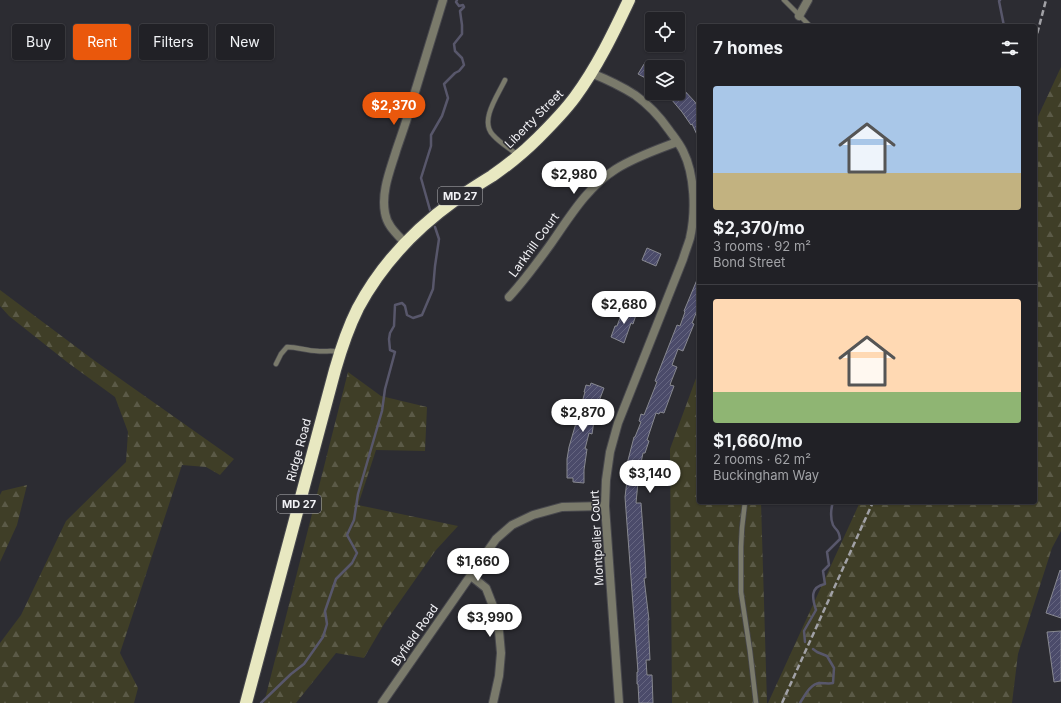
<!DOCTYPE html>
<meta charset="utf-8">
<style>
:root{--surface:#212126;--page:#29292e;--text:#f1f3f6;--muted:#a2a3a7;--line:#3e3e43;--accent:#ea580c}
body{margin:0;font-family:Inter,sans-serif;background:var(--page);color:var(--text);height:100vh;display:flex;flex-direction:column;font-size:15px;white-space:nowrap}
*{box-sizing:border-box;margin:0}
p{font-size:13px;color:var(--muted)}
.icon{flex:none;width:22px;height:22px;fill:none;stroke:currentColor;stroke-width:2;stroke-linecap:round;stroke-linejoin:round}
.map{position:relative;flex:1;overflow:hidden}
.panel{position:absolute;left:697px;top:24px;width:340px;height:480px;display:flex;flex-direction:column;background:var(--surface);border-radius:4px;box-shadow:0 1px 3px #0004,0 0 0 1px var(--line)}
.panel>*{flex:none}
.banner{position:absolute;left:12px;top:24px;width:380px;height:36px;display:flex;gap:8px}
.controls{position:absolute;left:645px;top:12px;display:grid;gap:8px}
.controls a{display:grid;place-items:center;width:40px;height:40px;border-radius:4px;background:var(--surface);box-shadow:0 1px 3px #0004,0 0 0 1px var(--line);font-size:20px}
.price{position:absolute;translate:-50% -34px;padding:0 9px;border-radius:14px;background:#fff;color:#222;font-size:13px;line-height:26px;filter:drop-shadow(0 1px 2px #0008)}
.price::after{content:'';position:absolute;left:50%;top:24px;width:12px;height:9px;margin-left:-6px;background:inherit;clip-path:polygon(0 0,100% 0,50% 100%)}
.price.current{background:var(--accent);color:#fff}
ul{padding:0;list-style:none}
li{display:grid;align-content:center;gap:8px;height:212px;padding:0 16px}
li+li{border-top:1px solid var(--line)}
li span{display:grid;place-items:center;height:124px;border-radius:4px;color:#555}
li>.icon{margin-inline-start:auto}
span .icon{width:72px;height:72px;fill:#fffc;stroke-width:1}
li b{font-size:17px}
h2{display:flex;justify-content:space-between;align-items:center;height:48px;padding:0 16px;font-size:17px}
.chip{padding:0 14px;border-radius:4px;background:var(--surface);box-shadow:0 1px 3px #0004,0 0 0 1px var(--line);font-size:14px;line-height:36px}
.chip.current{background:var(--accent);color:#fff}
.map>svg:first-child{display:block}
</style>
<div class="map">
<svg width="1061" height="703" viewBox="0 0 1061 703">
<defs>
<pattern id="forest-firs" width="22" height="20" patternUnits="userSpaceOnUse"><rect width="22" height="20" fill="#3f3e27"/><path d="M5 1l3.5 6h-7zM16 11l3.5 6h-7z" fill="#5b5a47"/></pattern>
<pattern id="building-hatch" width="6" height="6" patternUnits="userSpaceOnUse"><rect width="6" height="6" fill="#4b4b6a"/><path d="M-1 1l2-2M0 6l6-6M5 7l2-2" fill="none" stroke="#656580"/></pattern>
</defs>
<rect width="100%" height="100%" fill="#2c2c32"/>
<path fill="url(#forest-firs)" d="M1061 67V531L1052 548 1018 654 1012 703H768L860 502H1035V123Z
M0 290 95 361 234 459 220 475 206 467 182 465 120 653 138 688 134 703H0V643L21 615 66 521 126 462 128 432 115 397 67 362 9 316 0 306Z
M699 370V502H761L767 703H672L670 449Z
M348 372 381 396 427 407 425 451 376 450 358 505 458 526 436 550 384 624 364 658 336 653 296 703H264Z
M27 485 17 525 0 562V495L2 491Z"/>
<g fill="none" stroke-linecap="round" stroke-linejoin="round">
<path stroke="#58576b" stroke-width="2.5" d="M1000 0 999 1 1004 26
M430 210 421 178 431 146V135L442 116 448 98 444 84 455 73 459 71 464 65 462 58 455 51 454 44 462 34V25L460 11 464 7 463 5 459 6 456 2 457 0
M805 642 804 631 816 610C812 598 810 587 825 584L823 571 829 565 827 552 840 539C839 529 837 532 833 525 830 518 831 508 833 502
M261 703 291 674 304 664 323 637 327 624 325 611 336 579 352 563 357 553 347 535 354 520 358 494 382 411 385 389 395 352 390 350 389 339 390 333 394 326 395 305 402 303 405 306 407 315 413 318 422 315 433 289 435 266 439 239 435 227
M800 703C805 695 810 684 820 683 825 683 829 684 833 683L834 668 827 656 817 652 813 649"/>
</g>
<path fill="url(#building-hatch)" stroke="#878890" d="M646 61 652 64V75L649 80 638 74Z
M683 89 695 102 699 109V139L692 124 691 125 682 112 666 93H678Z
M647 248 661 254 656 266 642 260Z
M699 275V306L692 323 694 324 683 351 678 349 672 365 677 367 671 382 670 385 674 386 664 413 660 412 659 414 656 413 647 440 649 441 645 453H643L637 482H638L636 503H641L645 558 646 578H644L649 620H648L650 660H646L647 675H652L653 703H639L638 684H637V672H638L625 497 629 464H627L634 437H635L641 422 639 421 641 414 644 415 657 382 655 381 677 325 680 326 685 312 684 311Z
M624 307 637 312 633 324 631 323 624 343 611 337 615 326H617Z
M591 383 604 388 596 409H599L595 421H594L592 434 589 433 585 449H587L584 470V483L573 482V478H567V459L569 447 585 392H584L586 385 590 386Z
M1060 570 1061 571V618L1046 613Z
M1061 631V681L1054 682 1047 632Z"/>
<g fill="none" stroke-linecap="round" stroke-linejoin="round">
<g stroke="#48484d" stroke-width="6">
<path id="lane" d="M784 0 810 26
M505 80C498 95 479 121 493 135 500 143 509 148 518 155
M276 364 281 354 287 347C298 347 307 351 317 351 325 352 332 350 340 352
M745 502 742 528 741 547V592L750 651 756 703"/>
</g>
<g stroke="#48484d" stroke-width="10">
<path id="street" d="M799 16 808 0
M591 73C606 79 621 86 635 95 649 105 660 117 669 130 674 137 679 143 683 151 695 175 696 212 690 238 688 245 685 252 683 259L618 423 610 452 606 480 605 506 619 703
M405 243C397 234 387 226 385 213 381 192 390 171 396 151 401 136 407 120 411 105 422 70 432 35 443 0
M509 297C524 281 537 263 550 245 569 218 587 187 616 169 635 157 656 150 677 142
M471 576 486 588 493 606 499 631 501 653 499 676 493 703
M382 703 496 539 512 525 533 515 562 507 605 506"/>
</g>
<g stroke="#48484d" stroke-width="14">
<path id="highway" d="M246 703 335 370C341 349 348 328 358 308 381 265 415 229 454 201 466 192 479 184 492 176 508 165 524 152 538 138 551 125 564 112 575 97 597 67 613 34 629 0"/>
</g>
<use href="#lane" stroke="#7a7a6b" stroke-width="4.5"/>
<use href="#street" stroke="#7a7a6b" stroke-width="8"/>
<use href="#highway" stroke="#e8e8c1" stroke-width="12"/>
<path stroke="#a1a1a6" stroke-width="2.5" stroke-dasharray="6 3" stroke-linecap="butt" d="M1035 42 1046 0
M782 703 873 502"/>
</g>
<g text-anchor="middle" stroke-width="3" stroke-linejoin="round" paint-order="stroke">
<g fill="#2c2c32" stroke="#b7b7bb" stroke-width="1">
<rect x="438" y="187" width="44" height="18" rx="3"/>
<rect x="277" y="495" width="44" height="18" rx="3"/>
</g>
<g font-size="11" font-weight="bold" fill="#f2f2f6">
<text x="460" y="200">MD 27</text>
<text x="299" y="508">MD 27</text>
</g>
<g font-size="12" fill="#f2f2f6" stroke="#2c2c32">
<text transform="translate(534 119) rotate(-45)" y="4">Liberty Street</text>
<text transform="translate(534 245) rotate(-54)" y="4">Larkhill Court</text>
<text transform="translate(299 450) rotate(-75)" y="4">Ridge Road</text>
<text transform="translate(597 538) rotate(-93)" y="4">Montpelier Court</text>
<text transform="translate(415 635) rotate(-55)" y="4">Byfield Road</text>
</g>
</g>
</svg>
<div class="controls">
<a><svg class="icon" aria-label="locate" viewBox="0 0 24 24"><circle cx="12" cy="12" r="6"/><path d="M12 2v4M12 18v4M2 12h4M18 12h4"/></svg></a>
<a><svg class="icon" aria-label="layers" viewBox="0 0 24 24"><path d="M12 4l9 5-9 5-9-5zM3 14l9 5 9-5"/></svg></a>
</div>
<b class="price current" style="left:394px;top:126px">$2,370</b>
<b class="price" style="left:574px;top:195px">$2,980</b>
<b class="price" style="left:624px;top:325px">$2,680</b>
<b class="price" style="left:583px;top:433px">$2,870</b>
<b class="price" style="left:650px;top:494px">$3,140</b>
<b class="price" style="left:478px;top:582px">$1,660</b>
<b class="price" style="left:490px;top:638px">$3,990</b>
<div class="banner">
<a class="chip">Buy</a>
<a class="chip current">Rent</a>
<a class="chip">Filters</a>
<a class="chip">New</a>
</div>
<section class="panel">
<h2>7 homes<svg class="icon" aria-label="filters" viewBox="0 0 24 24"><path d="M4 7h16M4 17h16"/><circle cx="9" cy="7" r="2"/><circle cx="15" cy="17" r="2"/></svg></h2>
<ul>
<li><span style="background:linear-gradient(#a9c7e8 70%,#c2b280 0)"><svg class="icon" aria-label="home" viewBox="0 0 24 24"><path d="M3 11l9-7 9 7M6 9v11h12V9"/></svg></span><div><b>$2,370/mo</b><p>3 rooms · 92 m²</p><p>Bond Street</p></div></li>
<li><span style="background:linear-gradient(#ffd9b3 75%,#8fb573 0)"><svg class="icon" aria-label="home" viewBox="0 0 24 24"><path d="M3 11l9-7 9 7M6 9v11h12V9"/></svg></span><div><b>$1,660/mo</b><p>2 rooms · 62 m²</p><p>Buckingham Way</p></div></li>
</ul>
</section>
</div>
